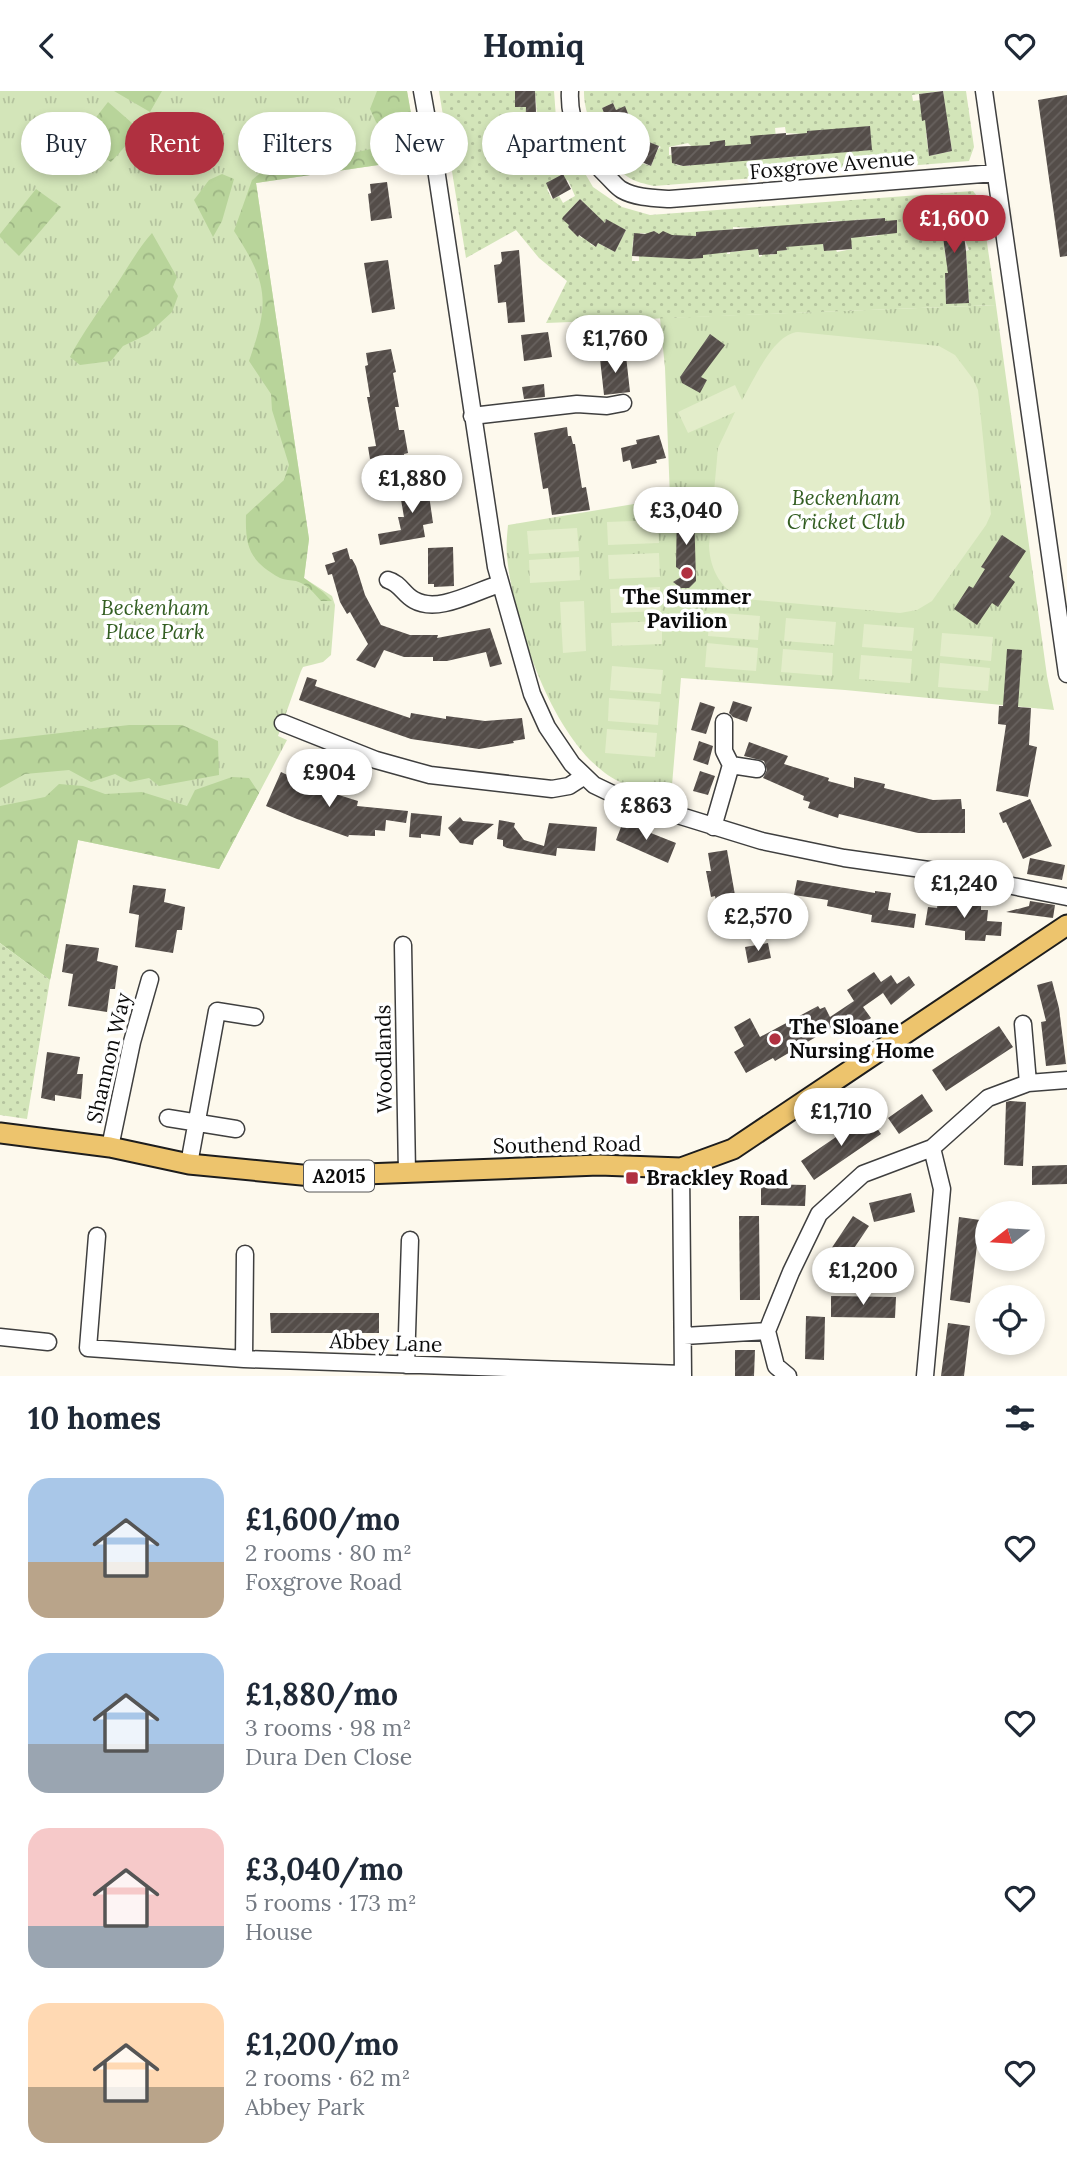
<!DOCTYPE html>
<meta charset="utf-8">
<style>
:root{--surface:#fff;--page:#f6f6f7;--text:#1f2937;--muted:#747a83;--accent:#b03040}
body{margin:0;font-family:Lora,serif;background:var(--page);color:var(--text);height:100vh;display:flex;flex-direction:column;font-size:26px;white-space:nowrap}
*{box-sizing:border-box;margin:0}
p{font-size:23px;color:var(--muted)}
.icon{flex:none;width:38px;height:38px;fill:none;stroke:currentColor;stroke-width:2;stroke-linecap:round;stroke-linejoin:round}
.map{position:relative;height:1285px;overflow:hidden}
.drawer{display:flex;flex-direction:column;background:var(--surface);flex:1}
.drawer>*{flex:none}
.hud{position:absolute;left:21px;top:21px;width:700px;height:63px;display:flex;gap:14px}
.needle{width:46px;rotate:253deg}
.fabs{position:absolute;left:975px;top:1110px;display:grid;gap:14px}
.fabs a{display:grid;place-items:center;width:70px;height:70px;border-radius:50%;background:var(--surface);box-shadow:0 4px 10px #0003;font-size:35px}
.price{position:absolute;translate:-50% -60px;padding:0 16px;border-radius:24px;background:#fff;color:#222;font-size:23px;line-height:46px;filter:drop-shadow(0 2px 4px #0008)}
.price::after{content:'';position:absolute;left:50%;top:42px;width:21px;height:16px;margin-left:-10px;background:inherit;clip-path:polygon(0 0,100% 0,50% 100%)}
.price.current{background:var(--accent);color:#fff}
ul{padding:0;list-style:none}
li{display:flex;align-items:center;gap:21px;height:175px;padding:0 28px}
li span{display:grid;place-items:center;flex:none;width:196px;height:140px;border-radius:21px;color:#555}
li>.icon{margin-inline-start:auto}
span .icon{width:84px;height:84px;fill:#fffc;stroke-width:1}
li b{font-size:30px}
h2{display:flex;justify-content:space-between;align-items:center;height:84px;padding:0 28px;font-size:30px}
.chip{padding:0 24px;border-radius:32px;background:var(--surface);box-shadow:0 4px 10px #0003;font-size:24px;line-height:63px}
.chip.current{background:var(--accent);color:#fff}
header{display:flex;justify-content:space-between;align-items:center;height:91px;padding:0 28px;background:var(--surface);font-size:32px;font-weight:700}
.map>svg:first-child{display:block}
</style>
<header><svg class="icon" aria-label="back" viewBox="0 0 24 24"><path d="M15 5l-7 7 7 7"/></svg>Homiq<svg class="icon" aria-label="heart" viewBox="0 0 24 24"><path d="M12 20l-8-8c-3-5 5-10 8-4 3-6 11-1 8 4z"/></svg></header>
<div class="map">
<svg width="1067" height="1285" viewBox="0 0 1067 1285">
<defs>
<pattern id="grass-tufts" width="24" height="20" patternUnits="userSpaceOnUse" patternTransform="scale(1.75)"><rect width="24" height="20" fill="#d3e5b9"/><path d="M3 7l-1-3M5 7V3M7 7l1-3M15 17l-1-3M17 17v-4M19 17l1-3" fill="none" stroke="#b4c39e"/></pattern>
<pattern id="forest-crowns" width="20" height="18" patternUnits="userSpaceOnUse" patternTransform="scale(1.75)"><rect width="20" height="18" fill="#b8d49a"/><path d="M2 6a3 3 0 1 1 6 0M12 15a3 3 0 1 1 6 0" fill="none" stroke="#9db584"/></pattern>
<pattern id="garden-dots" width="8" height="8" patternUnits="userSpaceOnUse" patternTransform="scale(1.75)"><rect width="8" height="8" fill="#d3e5b9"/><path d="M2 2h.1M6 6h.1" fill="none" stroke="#b4c39e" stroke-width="1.8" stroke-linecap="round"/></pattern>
<pattern id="building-hatch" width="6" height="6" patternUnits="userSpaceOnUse" patternTransform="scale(1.75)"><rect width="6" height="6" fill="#544d49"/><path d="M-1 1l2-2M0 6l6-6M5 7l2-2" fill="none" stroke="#68625f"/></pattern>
</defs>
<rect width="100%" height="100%" fill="#fdf9ed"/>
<path fill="url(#grass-tufts)" d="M0 0H407L419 68 256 92 309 448 304 487 332 505 335 514 331 564 323 571 303 576 301 580 278 645 287 649 219 778 78 749 50 889 0 852Z
M996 214 1047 585 1054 619 845 599 681 587 671 706C649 700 623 696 605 682 550 641 514 532 507 466 506 456 507 444 508 434L670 407 665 277 660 227Z"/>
<path fill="url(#forest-crowns)" d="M114 0H162L150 21Z
M377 0H407L419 68 256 92 309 448 304 487 323 501 332 510H321C314 502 307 493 296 490 291 489 285 489 280 487 250 470 245 457 246 424L284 389 289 374 272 319 271 303 249 270C270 211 268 192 234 140L252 89 274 71 320 58 348 63 389 54V45L376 31 370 18Z
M108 11 140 39 111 71 76 52Z
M222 83 234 88 222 130 213 146 194 109 209 89Z
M36 98 61 116 19 165 0 146V143Z
M152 142 177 186 173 196 178 205 172 221 148 243 123 255 111 270 80 274 70 266C83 241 99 220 115 196 127 178 137 159 152 142Z
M129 634H182L218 650 219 684 159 695 149 687 130 691 115 683 91 691 69 679 25 683 0 697V649Z
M232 686 249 687 259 702 219 778 78 749 50 889 0 852V715L45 706 59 693 83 695 105 703 142 701 187 715 195 699Z"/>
<path fill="url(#garden-dots)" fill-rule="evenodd" d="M439 0H515L526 16V21L537 22 535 0H554L556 27 563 45 593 96 622 116 650 124 973 100 981 110 996 214 546 232 567 190 539 167 516 139 466 167ZM520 41H544L545 51 541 60H545V70L525 71ZM568 89 575 105 563 112 559 105 552 108 547 98ZM580 108 597 125 582 147 568 136 571 133 564 125ZM956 114V123L960 122 962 137 937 139 938 115ZM885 127 886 140 878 141 877 145 866 146V141L855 140 854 129ZM606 129 626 139 615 161 598 152 596 156 590 153 592 150 595 151ZM827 130H839C840 141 851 143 852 158L837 161 836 159 824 160 822 136 827 135ZM773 135 785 138 786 159 777 160 776 163 770 164 769 160 762 161V165L759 166 757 136ZM733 136 755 137 750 149V159L730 161V163H727L725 139 733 138ZM653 140 661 144 662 141H665V144L639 165V170H632L633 148H639L640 142 650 143ZM963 143 969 159 966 160 967 173 957 174 956 168 946 169 943 146ZM967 181 969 211 946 212 945 182Z
M584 0H940L912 4 913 10 920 9 923 29 946 26 943 0H966L974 56 969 70 654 95C646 93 635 91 628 86 605 71 583 27 584 0ZM613 12 616 19 625 16 631 29 622 34 624 40 614 44 602 17ZM785 36 786 42 802 43 804 65 778 67 775 37ZM949 39 952 60 929 65 926 42ZM639 47 661 56 658 58 651 75 632 69 631 66ZM688 52 691 55 690 75 676 74 672 64H669V56Z
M0 852 50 889 27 1028 0 1024Z"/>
<path fill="#e3edca" d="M798 241 939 255 955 264 973 288 978 299 991 423 986 434 932 510 917 519 900 522 745 508C722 501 710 479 709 455L718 357 735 321 688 342 678 321 735 294 742 309C754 289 773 243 798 241Z
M658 429 659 452 608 454 607 431Z
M577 437 579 460 529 463 527 440Z
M659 462 660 486 609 488 608 464Z
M579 466 580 489 530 492 529 469Z
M660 496 661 520 611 522 610 498Z
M584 510 586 560 563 562 560 511Z
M710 521 760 525 758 549 708 545Z
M786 527 836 531 834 554 784 550Z
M662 530V553L612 555 611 532Z
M864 533 914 537 912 560 862 556Z
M942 542 993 546 991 570 940 565Z
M707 552 758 557 756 580 705 576Z
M783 558 833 562 832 585 781 581Z
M861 564 912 568 910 592 859 588Z
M940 572 990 577 988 600 938 596Z
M612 575 663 579 661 603 610 599Z
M609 607 660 611 658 634 608 630Z
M607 638 657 642 655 666 605 662Z"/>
<path fill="url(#building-hatch)" d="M515 0H535L537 41 544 40 545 70 524 71V61H520L519 41H525L526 16H515Z
M943 0 952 60 929 65 925 29 922 30 919 3Z
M1067 4V165L1060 166 1038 9Z
M613 12 616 19 625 15 631 30 611 39 602 17Z
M870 35 872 59 683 75 672 72 671 56 710 54V51L725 49V55L751 53 750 45 786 42V44L807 42V40Z
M639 47 659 55 651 75 630 66Z
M563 83 571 98 553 108 546 92Z
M387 91 392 127 371 130 368 103 371 102 370 93Z
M580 108 605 132 606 128 626 139 615 161 598 152 596 156 579 144 578 146 568 136 569 134 562 128 563 126Z
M956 114V123L961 122 966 160 969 212 946 213 945 182H948L942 139H937L936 127 938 124V115Z
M885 127V130L897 129V142L851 147 852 158 824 160 823 153 786 156 787 159 777 160V163L759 164 758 158 703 164V167L689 168 632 165 634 142 645 143 654 140 659 143 663 140 672 144 696 145V141Z
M519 159 525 231 508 232 506 211 498 212 494 174 500 173 502 170 501 161Z
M388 169 395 218 372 222 364 172Z
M548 241 552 266 524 270 521 244Z
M710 243 725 254 701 286 707 289 700 302 682 292 680 286Z
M391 258 396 281 393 282 399 316H395L399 339H404L408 362 404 363 405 372 381 376 380 367 370 368 368 356 376 355 367 306H370L365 275 368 274 366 262Z
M626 265 630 301 604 304 600 268Z
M544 293 545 306 524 308 522 296Z
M567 336 568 345H571L573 353H575L582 397 586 396 590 419 552 424 548 397 543 398 534 342Z
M659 344 666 367 656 369 657 372 632 378 630 369 623 371 621 357 637 353 636 349Z
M431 392 433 403 429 404 433 432 423 434 425 446 380 454 378 443 401 439 398 426H404L399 397Z
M677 417H694L696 490 689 497H681L673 491 686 483 676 476Z
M1002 444 1026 460 1009 486 1015 491 998 516 992 512 977 534 954 518 969 495 973 497 985 478 981 476Z
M453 456 454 495 434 496V493H428V457Z
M347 457 350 468H352L356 475 365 504 381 534 410 544H438L437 547 490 537 502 573 490 576 486 561 447 570H433V566H404L384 559 375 577 356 569 368 553 350 521 347 523 340 511 332 483 328 484 325 474 335 471 332 462Z
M1007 558 1022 559 1018 616 1031 617 1029 654 1037 656 1028 706 996 700 1006 634 998 633 999 615H1003Z
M307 586 317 589 315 595 410 627 411 622 446 628V625L485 630 522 627 525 648 513 650 514 652 479 658 411 648 299 609Z
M733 610 752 616 747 631 733 626 729 622Z
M700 611 715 616 706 643 691 639Z
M699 650 713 655 708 674 693 669Z
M749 651 788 665 784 673 829 687 828 690 854 697V686L885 693 884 697 933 709 961 708 962 718H965V742H918L839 723 838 727 808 717 810 711 803 709 804 705 763 687 767 679 764 670 744 665Z
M700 680 715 685 708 704 693 700Z
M281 681 298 689 297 691 358 710 357 715 408 720 406 732 386 729 385 740 375 739V745L349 744 348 746 297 728 266 715Z
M1030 708 1052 755 1023 768 1006 731 1003 732 999 722Z
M411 722 442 725 440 745 421 743V747L409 746Z
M460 726 463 730 494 733 474 749 473 754 460 752 448 737Z
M499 729 515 732 514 736 524 749 544 755 549 732 597 736 595 760 557 757 556 765 507 757 503 755V749L497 748Z
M623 731 676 752 668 772 616 749Z
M727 759 741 838 722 841 715 805 711 806 706 780H711L708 762Z
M1030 767 1065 774 1062 789 1027 783Z
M797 789 875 802V800L891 802 888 819 916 823 914 837 871 831 872 824 827 815 828 809 794 804Z
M133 794 166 798 164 811 185 816 182 839H177L173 862 135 856 139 824 129 822Z
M938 810 981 814V819H988L987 830 1002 831 1001 845 986 844 985 850 965 849V840L925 834 928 816 937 817Z
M1030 810 1055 814 1053 827 1006 821 1029 815Z
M768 852 771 867 748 872 745 856Z
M66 853 99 857 97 870 118 875 115 898H110L107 921 68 915 73 883 62 881Z
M874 881 881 891 891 884 897 893 909 885 915 894 891 914 883 902 863 916 871 927 857 937 855 934 844 942 838 933 775 970 773 967 746 982 734 961 744 955 734 936 750 927 760 946 818 915 820 918 825 916 830 926 854 910 847 899Z
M1052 890 1059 917 1066 973 1046 975 1041 931 1046 930 1037 894Z
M999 935 1013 956 946 1000 932 979Z
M47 961 80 966 77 983H83L81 1008 55 1004V1010L41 1007Z
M922 1003 933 1020 899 1043 888 1027Z
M1010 1010 1026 1011 1023 1075 1004 1074 1006 1011Z
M868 1024 881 1043 814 1089 801 1070Z
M1067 1074V1093L1032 1094V1075Z
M761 1093 806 1094 805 1115 761 1114Z
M911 1102 915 1121 874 1131 869 1112Z
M739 1125H759L760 1209H740Z
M853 1125 869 1135 844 1172 829 1161Z
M959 1126 980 1129 970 1212 950 1209Z
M831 1205 896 1206 895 1227 831 1226Z
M270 1222H379V1242H271Z
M806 1225 825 1226 824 1269 805 1268Z
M948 1232 970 1235 964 1285H941Z
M735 1259H755L754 1285H735Z"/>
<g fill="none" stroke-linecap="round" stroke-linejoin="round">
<g stroke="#3f3f3f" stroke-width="19">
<path id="minor" d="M422 0 436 78 496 476 532 603 547 636 572 673 594 694 619 706 762 750 844 767 943 781 1067 806
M570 0C568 34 586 65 610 88 613 91 617 96 622 99 636 107 655 107 670 108L995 82
M984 0 1067 583
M472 325 577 313 607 315 623 312
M388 489C400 492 404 504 414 509 438 523 475 500 500 493
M283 632 376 669 430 684 552 698 569 695 583 686
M731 674 757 678
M713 736 731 674 724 660V631
M403 854 407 1082
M1023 933 1028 992
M168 1027 236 1038
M110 1056 132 951 150 888
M189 1073 217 920 255 926
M681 1077 683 1285
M97 1145 88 1257 244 1268 683 1283
M684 1245 767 1240
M0 1246 48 1251
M244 1268 245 1163
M406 1274 410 1149
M788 1285 776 1275 767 1240 791 1181 819 1123 863 1083 932 1057 988 1007 1028 992 1067 989
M925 1285 942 1098 932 1057"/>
</g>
<g stroke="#1d1d1d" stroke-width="23">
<path id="major" d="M0 1042 110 1056 189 1073 312 1085 599 1074 681 1077 733 1058 1067 834"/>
</g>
<use href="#minor" stroke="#fff" stroke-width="16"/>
<use href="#major" stroke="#edc46d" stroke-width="19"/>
</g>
<g fill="#b03040" stroke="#fff" stroke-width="2.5">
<circle cx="687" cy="482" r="7"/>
<circle cx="775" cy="948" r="7"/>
<rect x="625" y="1080" width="14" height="14" rx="3.5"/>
</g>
<g text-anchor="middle" stroke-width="7" stroke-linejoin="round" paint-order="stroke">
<rect fill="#fff" stroke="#555" stroke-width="2" x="304" y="1069.5" width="70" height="31" rx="5"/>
<g font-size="19" font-weight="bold" fill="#0c0c0c">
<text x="339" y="1092">A2015</text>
</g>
<g font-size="21" fill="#0c0c0c" stroke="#fff">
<text transform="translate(832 74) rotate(-5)" y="7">Foxgrove Avenue</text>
<text transform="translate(109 967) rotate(-77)" y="7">Shannon Way</text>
<text transform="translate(384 968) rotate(-91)" y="7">Woodlands</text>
<text transform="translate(567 1054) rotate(-1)" y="7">Southend Road</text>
<text transform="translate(386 1252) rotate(2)" y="7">Abbey Lane</text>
</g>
<g font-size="21" font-style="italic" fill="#335e22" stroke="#fff">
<text x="846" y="414">Beckenham<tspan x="846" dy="24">Cricket Club</tspan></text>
<text x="155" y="524">Beckenham<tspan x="155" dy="24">Place Park</tspan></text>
</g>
<g font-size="21" font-weight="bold" fill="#0c0c0c" stroke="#fff" text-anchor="start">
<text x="687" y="513" text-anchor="middle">The Summer<tspan x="687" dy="24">Pavilion</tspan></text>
<text x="789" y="943">The Sloane<tspan x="789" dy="24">Nursing Home</tspan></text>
<text x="646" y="1094">Brackley Road</text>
</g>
</g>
</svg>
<div class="fabs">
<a><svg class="needle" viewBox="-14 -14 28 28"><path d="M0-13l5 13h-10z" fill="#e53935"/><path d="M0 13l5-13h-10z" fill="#747a83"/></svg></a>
<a><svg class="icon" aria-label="locate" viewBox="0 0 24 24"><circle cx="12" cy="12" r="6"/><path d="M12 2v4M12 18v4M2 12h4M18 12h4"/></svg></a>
</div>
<b class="price current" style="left:954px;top:164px">£1,600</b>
<b class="price" style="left:615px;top:284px">£1,760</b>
<b class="price" style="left:412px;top:424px">£1,880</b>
<b class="price" style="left:686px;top:456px">£3,040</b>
<b class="price" style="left:329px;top:718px">£904</b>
<b class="price" style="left:646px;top:751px">£863</b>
<b class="price" style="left:964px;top:829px">£1,240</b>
<b class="price" style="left:758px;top:862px">£2,570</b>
<b class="price" style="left:841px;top:1057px">£1,710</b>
<b class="price" style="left:863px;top:1216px">£1,200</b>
<div class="hud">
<a class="chip">Buy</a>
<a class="chip current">Rent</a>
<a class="chip">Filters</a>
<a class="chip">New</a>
<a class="chip">Apartment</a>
</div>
</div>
<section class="drawer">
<h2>10 homes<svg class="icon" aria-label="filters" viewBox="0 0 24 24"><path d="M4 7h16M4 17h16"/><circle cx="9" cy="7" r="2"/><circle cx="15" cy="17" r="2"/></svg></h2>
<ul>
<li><span style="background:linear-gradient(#a9c7e8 60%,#b9a48a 0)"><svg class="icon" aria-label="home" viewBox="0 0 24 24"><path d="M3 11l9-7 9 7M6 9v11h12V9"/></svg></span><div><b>£1,600/mo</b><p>2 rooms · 80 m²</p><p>Foxgrove Road</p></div><svg class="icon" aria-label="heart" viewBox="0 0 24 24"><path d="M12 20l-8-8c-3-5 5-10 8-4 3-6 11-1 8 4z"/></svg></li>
<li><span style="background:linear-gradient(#a9c7e8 65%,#9aa5b1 0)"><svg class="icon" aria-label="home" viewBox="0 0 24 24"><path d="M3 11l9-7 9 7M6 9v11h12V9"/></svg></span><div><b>£1,880/mo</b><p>3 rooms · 98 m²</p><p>Dura Den Close</p></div><svg class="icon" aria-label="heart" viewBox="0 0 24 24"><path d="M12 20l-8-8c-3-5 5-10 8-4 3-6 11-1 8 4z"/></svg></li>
<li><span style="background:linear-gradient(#f6c9c9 70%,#9aa5b1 0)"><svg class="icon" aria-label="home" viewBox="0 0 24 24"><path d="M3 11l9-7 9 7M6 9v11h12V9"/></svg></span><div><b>£3,040/mo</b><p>5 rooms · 173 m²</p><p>House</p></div><svg class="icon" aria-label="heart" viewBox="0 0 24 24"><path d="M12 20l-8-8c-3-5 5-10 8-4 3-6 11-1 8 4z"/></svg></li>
<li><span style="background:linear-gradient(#ffd9b3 60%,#b9a48a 0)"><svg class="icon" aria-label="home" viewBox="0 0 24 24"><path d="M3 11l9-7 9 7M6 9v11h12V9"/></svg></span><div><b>£1,200/mo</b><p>2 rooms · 62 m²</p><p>Abbey Park</p></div><svg class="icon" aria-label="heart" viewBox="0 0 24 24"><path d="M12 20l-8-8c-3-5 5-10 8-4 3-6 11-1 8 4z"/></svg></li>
</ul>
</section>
